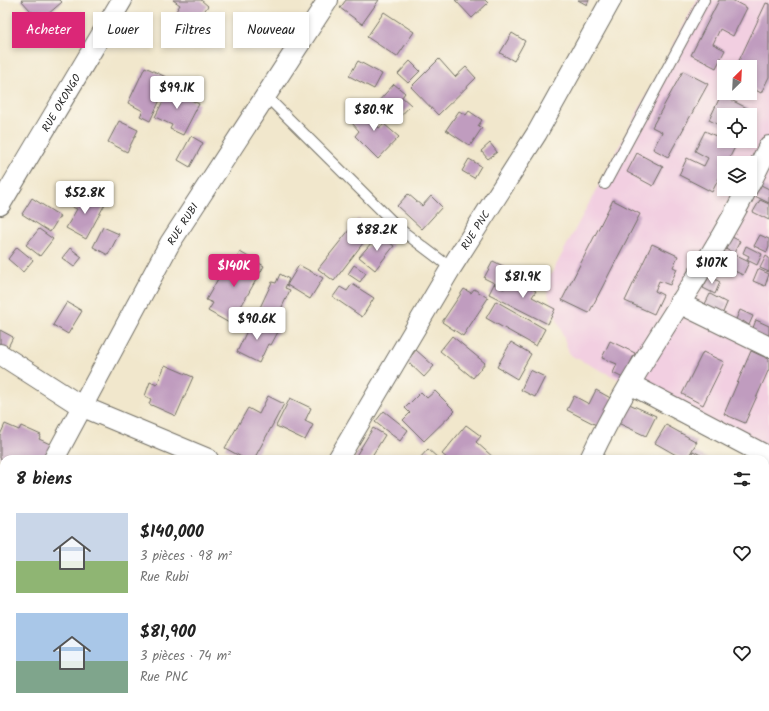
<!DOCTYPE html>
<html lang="fr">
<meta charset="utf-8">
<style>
:root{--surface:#fff;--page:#f6f6f6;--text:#222;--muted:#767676;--accent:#db2777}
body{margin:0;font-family:Kalam,sans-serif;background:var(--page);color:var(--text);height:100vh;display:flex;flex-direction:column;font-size:15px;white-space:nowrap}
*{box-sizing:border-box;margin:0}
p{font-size:13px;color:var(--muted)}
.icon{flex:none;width:22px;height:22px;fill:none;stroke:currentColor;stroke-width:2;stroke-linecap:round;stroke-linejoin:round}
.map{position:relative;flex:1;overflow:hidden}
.sheet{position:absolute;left:0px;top:455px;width:769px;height:256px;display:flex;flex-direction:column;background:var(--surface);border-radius:12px 12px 0 0;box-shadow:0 2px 6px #0003}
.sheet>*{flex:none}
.hud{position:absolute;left:12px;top:12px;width:400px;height:36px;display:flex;gap:8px}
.needle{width:26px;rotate:24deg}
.controls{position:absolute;left:717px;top:60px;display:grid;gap:8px}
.controls a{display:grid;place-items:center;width:40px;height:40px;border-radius:0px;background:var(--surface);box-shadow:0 2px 6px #0003;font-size:20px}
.price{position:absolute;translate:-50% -34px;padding:0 9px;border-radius:4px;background:#fff;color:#222;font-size:13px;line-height:26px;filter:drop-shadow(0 1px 2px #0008)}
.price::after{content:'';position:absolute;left:50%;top:24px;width:12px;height:9px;margin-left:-6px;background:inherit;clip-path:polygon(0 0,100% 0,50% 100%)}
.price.active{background:var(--accent);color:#fff}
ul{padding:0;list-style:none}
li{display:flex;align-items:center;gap:12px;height:100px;padding:0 16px}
li span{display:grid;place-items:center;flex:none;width:112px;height:80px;border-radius:0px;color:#555}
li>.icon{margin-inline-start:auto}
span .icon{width:48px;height:48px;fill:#fffc;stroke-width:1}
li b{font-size:17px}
h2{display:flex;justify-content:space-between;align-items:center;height:48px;padding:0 16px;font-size:17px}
.chip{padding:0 14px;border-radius:0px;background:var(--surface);box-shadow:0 2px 6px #0003;font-size:14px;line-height:36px}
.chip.active{background:var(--accent);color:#fff}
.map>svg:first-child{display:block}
</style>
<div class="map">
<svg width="769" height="711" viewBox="0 0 769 711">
<rect width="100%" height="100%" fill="#fbf7ec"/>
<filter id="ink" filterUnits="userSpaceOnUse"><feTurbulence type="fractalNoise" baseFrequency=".025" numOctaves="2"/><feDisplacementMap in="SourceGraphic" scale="8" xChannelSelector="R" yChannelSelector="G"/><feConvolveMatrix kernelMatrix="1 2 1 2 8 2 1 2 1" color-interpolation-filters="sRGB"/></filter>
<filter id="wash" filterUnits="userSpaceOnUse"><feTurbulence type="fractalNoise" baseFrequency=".012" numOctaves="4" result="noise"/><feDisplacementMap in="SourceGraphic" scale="16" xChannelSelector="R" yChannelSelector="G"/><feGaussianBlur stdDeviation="0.9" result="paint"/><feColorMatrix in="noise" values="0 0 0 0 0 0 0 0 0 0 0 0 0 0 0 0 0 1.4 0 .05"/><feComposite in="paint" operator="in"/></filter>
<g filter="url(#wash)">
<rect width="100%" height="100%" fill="#f1e7cc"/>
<path fill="#f2cfe1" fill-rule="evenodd" d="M697 0H769V454L570 355 545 286ZM724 67H750V93H724ZM724 115H750V141H724ZM724 163H750V189H724Z"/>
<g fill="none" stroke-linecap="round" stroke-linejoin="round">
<path stroke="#77baed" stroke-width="6" d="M476 711 480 707"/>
</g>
<g id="blocks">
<path fill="#c09cbf" d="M21 0H60L62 2 40 21Z
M173 0H201L208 6 194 25 176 11 180 5Z
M346 0H379L362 24 340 8Z
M455 0H485L488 3 472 18Z
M578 0H589L587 5Z
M719 0H732L747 8 733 36 720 29 713 44 725 50 716 68 691 55Z
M766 3 769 4V77L761 93 750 87V67H736Z
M384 12 414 32 397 57 367 37Z
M512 33 525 41 514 61 500 53Z
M439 59 455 77 466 67 476 78 438 115 411 87Z
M358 61 382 74 374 89 349 76Z
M410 61 420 71 408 83 398 74Z
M145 67 170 79 150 121 140 116 143 111 128 103Z
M683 71 708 84 668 157 653 149 662 132 652 127Z
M394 84 405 93 402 97 411 105 396 121 376 104Z
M177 85 190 92 187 98 199 104 183 135 170 129 172 125 155 117 168 91 173 93Z
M721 95 753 111 751 115H724V141H738L727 163H724V168L712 192 679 175 687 158 704 166 708 158 695 151 705 131 718 137 723 127 709 120Z
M371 104 382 115 374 123 379 128 384 124 399 137 378 159 355 136 359 131 352 123Z
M459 111 466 115 469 111 482 120 478 126 482 128 470 146 446 130Z
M119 121 138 130 127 152 108 142Z
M191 136 203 143 190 167 178 160Z
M490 143 497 152 488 159 481 151Z
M637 153 663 167 653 186 627 172Z
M469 159 481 166 474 178 462 171Z
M757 183 769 189V203L751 194Z
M81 191 105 204 86 239 66 228 77 209 72 207Z
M408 194 422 206 431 196 442 207 422 229 397 206Z
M32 198 60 216 50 232 22 214Z
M613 200 640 214 589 313 562 300Z
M760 200 769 204V220L753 212Z
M358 219 373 230 334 281 318 269Z
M103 227 119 234 108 255 93 247Z
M39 229 53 239 40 256 26 245Z
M379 234 394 246 375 270 359 257Z
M760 235 769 239V247L767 252 754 246Z
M730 236 740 241 734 253 723 248Z
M652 244 678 256 673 267 677 269 670 285 659 281 655 291 663 295 654 314 625 301Z
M746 246 762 254 757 265 747 260 749 256 743 253Z
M17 247 33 260 23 272 8 259Z
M70 248 82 257 74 267 62 258Z
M240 252 264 266 231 324 208 311 213 303 206 300 223 270 228 274Z
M730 253 749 262 743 275 724 266Z
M766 256 769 258V272L760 268Z
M493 261 509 269 500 286 484 278Z
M299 265 323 278 310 299 287 285Z
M354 265 366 273 360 282 348 274Z
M758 269 769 274 765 286 753 281Z
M512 273 525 279 522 284 536 291 532 297 555 309 548 324 489 294 494 284 504 289Z
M280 274 289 279 285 288 290 290 274 324 256 316 272 282 276 283Z
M709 276 720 282 715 294 703 288Z
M352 284 374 298 362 317 333 297 340 287 347 291Z
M464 289 471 293 474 289 488 298 463 336 442 322Z
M710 294 727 303 721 317 703 308Z
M496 301 545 329 536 346 486 318Z
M67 302 82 311 68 334 53 325Z
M740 310 753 316 749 325 743 321 740 327 734 324Z
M252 320 278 332 271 345 268 344 259 363 237 352Z
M756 320 769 326V341L751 333Z
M0 330 13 337 6 351 0 347Z
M452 336 485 363 473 378 440 351Z
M610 341 635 353 623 378 613 373 617 364 602 358Z
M511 342 531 354 517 379 497 367Z
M416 350 434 366 424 377 407 361Z
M751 351 769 359V369L745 423 724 414Z
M703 352 724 362 703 405 682 394Z
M165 365 193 377 176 416 149 404 151 399 145 396 150 382 157 385Z
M530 370 545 377 535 397 521 390Z
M596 390 616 401 602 428 567 410 574 396 589 404Z
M435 391 455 411 424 441 403 420 410 413 405 408 421 392 427 398Z
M268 396 284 404 254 459H245L225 448 248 408 259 414Z
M290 398 311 408 305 421 313 425 305 440 276 426Z
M627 403 656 416 646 436 618 423Z
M384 411 408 430 400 441 375 422Z
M5 424 19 430 21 426 41 435 39 439 52 445 46 459 4 460 0 458V435Z
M466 425 481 436 476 442 494 458 493 459H448L442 454Z
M666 425 697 442 687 459H683L655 443Z
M373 428 385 435 370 459H354Z
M428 449 439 459H419Z
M693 451 708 459H689Z
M765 484 769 486V506L765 504Z
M267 707H302L304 711H269Z"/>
</g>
</g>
<g filter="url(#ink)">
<use href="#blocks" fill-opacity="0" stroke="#706d63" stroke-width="1"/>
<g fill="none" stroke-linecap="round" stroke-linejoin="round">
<g stroke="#706d63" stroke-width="12">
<path id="lane" d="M266 96 401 230 451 268
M605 184 704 0"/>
</g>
<g stroke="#706d63" stroke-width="22">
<g id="street">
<path d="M750 184 769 146"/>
<path id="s1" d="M0 205 122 0"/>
<path d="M679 303 769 347"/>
<path d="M0 354 81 406 208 459"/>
<path d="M630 384 767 456"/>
<path id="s2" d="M54 459 170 243 328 0"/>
<path id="s3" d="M338 459 451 268 537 133 611 0"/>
<path d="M590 459C634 364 700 282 747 189"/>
<path d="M0 564 4 556"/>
<path d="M765 647 769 637"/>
<path d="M0 690 4 692"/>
<path d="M35 707 44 711"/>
<path d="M352 707 356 711"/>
<path d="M185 711 188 707"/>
<path d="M733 711 735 707"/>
</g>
</g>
<use href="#lane" stroke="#fff" stroke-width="10"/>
<use href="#street" stroke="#fff" stroke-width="20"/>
</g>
</g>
<g text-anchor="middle" stroke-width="3" stroke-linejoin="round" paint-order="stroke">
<g font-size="11" fill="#2b2b2b" stroke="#fbf7ec">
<text dy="4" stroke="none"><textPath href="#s1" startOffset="119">RUE OKONGO</textPath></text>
<text dy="4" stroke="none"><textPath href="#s2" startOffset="268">RUE RUBI</textPath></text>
<text dy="4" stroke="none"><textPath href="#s3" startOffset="267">RUE PNC</textPath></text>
</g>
</g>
</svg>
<div class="controls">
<a><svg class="needle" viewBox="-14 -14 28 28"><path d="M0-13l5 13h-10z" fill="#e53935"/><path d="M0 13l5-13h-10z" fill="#767676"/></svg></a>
<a><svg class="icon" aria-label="locate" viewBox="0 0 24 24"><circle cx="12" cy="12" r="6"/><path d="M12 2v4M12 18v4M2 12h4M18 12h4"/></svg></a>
<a><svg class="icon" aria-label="layers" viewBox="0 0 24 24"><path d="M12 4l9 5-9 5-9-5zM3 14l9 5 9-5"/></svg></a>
</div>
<b class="price" style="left:177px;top:110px">$99.1K</b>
<b class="price" style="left:374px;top:132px">$80.9K</b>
<b class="price" style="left:85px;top:215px">$52.8K</b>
<b class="price" style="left:377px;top:252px">$88.2K</b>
<b class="price" style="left:712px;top:285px">$107K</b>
<b class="price active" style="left:234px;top:288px">$140K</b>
<b class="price" style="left:523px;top:299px">$81.9K</b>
<b class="price" style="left:257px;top:341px">$90.6K</b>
<div class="hud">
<a class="chip active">Acheter</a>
<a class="chip">Louer</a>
<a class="chip">Filtres</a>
<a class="chip">Nouveau</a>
</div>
<section class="sheet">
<h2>8 biens<svg class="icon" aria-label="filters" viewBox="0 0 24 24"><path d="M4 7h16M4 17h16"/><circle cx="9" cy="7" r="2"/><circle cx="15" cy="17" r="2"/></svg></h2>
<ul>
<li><span style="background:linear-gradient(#c9d6e8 60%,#8fb573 0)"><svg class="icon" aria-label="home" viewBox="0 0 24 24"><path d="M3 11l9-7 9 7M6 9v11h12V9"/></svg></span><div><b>$140,000</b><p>3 pièces · 98 m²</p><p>Rue Rubi</p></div><svg class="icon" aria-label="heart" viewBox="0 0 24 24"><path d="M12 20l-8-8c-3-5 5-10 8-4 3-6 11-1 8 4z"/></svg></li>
<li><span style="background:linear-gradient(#a9c7e8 60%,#7fa58c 0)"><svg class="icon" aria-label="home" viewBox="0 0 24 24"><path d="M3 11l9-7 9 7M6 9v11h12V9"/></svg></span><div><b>$81,900</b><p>3 pièces · 74 m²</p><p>Rue PNC</p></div><svg class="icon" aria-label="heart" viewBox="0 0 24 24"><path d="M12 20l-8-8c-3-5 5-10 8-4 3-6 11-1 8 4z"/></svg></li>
</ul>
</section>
</div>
